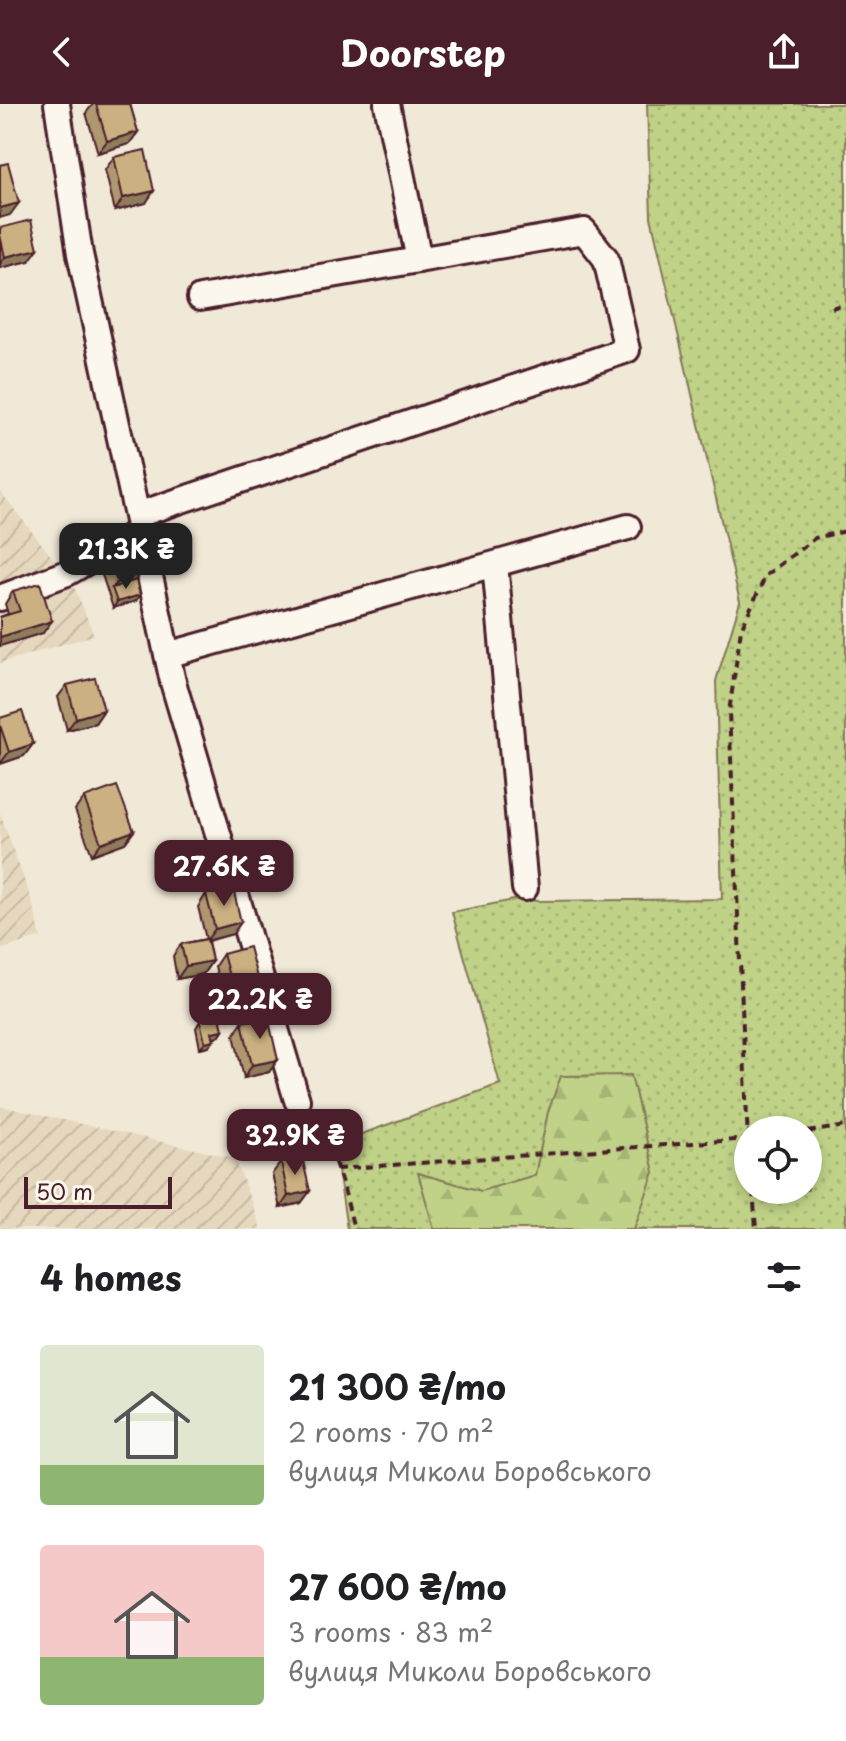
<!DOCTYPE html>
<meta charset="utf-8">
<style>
:root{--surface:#fff;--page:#f6f6f6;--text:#202124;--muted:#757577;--accent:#4a1f2b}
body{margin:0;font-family:"Playpen Sans",sans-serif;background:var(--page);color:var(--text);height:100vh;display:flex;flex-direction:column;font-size:30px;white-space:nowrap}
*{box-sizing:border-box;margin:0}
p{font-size:26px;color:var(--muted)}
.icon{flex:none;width:44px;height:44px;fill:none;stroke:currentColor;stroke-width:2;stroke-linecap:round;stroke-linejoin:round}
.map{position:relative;height:1125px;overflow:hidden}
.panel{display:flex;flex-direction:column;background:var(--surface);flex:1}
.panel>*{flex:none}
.fabs{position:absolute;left:734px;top:1012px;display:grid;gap:16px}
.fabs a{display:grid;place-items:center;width:88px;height:88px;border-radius:50%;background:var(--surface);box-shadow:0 4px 12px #0003;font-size:40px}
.scale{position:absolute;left:24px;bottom:20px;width:148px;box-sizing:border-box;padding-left:8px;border:4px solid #4a1f2b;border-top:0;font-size:22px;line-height:28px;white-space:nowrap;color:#4a1f2b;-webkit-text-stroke:6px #fbf7ec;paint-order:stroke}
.price{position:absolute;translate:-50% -68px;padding:0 18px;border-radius:16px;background:var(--accent);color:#fff;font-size:26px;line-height:52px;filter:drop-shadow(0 2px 4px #0008)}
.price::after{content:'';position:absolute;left:50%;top:48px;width:24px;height:18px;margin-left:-12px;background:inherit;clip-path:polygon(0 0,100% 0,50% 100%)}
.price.current{background:#222;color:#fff}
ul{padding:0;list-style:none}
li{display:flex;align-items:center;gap:24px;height:200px;padding:0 40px}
li span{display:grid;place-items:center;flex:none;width:224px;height:160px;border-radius:8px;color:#555}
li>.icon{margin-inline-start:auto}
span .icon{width:96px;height:96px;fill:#fffc;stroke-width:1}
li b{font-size:34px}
h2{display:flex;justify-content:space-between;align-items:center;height:96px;padding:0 40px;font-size:34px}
header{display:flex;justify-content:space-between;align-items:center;height:104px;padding:0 40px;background:var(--accent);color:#fff;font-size:36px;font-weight:700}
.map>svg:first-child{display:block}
</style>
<header><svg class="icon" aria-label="back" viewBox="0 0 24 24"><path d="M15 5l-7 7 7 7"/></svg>Doorstep<svg class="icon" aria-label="share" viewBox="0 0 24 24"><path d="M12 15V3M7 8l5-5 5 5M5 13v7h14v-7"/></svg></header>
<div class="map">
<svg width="846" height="1125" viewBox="0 0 846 1125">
<defs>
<pattern id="industrial-furrows" width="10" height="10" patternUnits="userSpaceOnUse" patternTransform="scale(2)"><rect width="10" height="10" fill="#e6d8be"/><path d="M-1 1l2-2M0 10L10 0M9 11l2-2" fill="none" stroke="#c7b9a3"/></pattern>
<pattern id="grass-dots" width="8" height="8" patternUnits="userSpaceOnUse" patternTransform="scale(2)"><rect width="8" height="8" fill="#bfd287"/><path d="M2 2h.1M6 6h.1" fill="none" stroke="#a6b475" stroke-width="1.8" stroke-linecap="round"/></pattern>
<pattern id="forest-firs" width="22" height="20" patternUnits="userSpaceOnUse" patternTransform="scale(2)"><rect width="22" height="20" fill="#bfd287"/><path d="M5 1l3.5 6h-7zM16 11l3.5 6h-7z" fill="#a6b475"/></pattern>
</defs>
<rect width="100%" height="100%" fill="#f1e9d7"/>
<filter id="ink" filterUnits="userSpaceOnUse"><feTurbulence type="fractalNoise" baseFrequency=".0125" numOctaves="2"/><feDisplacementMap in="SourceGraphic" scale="16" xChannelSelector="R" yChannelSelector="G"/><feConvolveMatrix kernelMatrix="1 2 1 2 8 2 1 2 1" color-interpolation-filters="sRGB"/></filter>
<g filter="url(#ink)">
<path fill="url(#industrial-furrows)" d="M0 387 59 462 0 488Z
M70 473 94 531 0 559V499Z
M0 709 33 800 41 833 0 846Z
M0 1002 235 1054 261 1125H0Z"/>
<path fill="url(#grass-dots)" stroke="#847859" stroke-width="2" fill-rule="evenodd" d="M647 0H846V1125H347L334 1040 500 980 452 808 519 795 538 797 722 795 716 577 740 498 651 113ZM748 1026H808V1086H748Z"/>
<path fill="url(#forest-firs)" stroke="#847859" stroke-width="2" d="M631 971 654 1068 634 1125H434L418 1069 481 1087 535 1071 548 1008 561 972Z"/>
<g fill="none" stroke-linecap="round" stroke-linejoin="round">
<g stroke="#4a1f2b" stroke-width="30">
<path id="minor" d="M57 0 80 150 173 578 297 996
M387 0 419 156
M137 411 627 246 606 155 584 127 200 194
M495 460 525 784
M0 494 67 469 140 427
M167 551 628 423"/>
</g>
<path stroke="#4a1f2b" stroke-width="4" stroke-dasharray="8 6" stroke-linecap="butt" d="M832 204 846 199
M317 1005 344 1085 354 1125
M808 1028 846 1022
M748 1038 729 608 741 525 766 471 815 434 846 427
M337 1065 748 1035
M753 1086 756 1125"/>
<use href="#minor" stroke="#fbf7ec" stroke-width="24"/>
</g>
<path fill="#af9870" stroke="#4a1f2b" stroke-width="2" d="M93 0H130L138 28 129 40 98 49 86 9Z
M114 53 146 99 115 107 105 66Z
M0 124 29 157 0 164Z
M110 456 140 470 136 476V497L113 504 101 468Z
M13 487 43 529 0 542V513L8 510 5 500Z
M67 581 104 606 95 619 67 626 58 593Z
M0 614 33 640 24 652 0 660Z
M84 694 134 727 125 739 92 751 75 706Z
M201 758 218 781 200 785 196 765Z
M206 790 241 818 233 830 208 837 212 857 203 870 177 875 173 852 181 840 206 835 198 803Z
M223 850 250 893 224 900 215 862Z
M200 917 223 926 219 932 213 933 209 942 200 944 196 924Z
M242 918 269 968 244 974 234 931Z
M281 1058 310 1087 301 1099 280 1104 272 1070Z"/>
<path fill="#8e7c5b" stroke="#4a1f2b" stroke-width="2" d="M138 28 129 40 98 49 107 37Z
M154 87 146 99 115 107 123 94Z
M19 99 10 111 0 114V104Z
M38 145 29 157 0 164V160L5 153Z
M140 470 131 483 112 484 117 478Z
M140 491 136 497 113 504 117 498Z
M52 517 43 529 0 542V533Z
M104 606 95 619 67 626 76 614Z
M33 640 24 652 0 660 9 648Z
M134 727 125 739 92 751 101 739Z
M222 775 218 781 200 785 204 778Z
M241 818 233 830 206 837 215 825Z
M212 857 203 870 177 875 186 862Z
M259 881 250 893 224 900 233 887Z
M223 926 219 932 208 934 212 928Z
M214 936 209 942 200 944 205 938Z
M278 956 269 968 244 974 252 961Z
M310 1087 301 1099 280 1104 288 1092Z"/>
<path fill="#cbb182" stroke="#4a1f2b" stroke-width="2" d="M96 0H130L138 28 107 37Z
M145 46 154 87 123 94 114 53Z
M8 59 19 99 0 104V61Z
M31 116 38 145 5 153 0 131V124Z
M133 448 140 470 117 478 110 456Z
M136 476 140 491 117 498 112 484Z
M40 479 52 517 0 533V513L20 507 13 487Z
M95 574 104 606 76 614 67 581Z
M22 607 33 640 9 648 0 621V614Z
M117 682 134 727 101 739 84 694Z
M219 755 222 775 204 778 201 758Z
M233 784 241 818 215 825 206 790Z
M207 835 212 857 186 862 181 840Z
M249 843 259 881 233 887 223 850Z
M220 913 223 926 212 928 214 936 205 938 200 917Z
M268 913 278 956 252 961 242 918Z
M302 1053 310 1087 288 1092 281 1058Z"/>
</g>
</svg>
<div class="fabs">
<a><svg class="icon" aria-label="locate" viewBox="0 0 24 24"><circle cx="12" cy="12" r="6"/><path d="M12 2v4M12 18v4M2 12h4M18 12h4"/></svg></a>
</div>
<div class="scale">50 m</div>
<b class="price current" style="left:126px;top:487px">21.3K ₴</b>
<b class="price" style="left:224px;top:804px">27.6K ₴</b>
<b class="price" style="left:260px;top:937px">22.2K ₴</b>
<b class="price" style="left:295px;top:1073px">32.9K ₴</b>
</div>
<section class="panel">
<h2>4 homes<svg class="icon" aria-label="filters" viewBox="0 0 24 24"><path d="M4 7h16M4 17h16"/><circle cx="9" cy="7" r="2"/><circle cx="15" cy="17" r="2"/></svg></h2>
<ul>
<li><span style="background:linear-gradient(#dfe7d0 75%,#8fb573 0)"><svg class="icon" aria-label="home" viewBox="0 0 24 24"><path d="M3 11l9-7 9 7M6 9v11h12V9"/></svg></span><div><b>21 300 ₴/mo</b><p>2 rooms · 70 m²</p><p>вулиця Миколи Боровського</p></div></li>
<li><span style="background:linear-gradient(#f6c9c9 70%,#8fb573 0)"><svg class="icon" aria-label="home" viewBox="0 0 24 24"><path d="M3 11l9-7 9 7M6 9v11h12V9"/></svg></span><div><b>27 600 ₴/mo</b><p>3 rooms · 83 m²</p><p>вулиця Миколи Боровського</p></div></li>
</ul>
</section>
